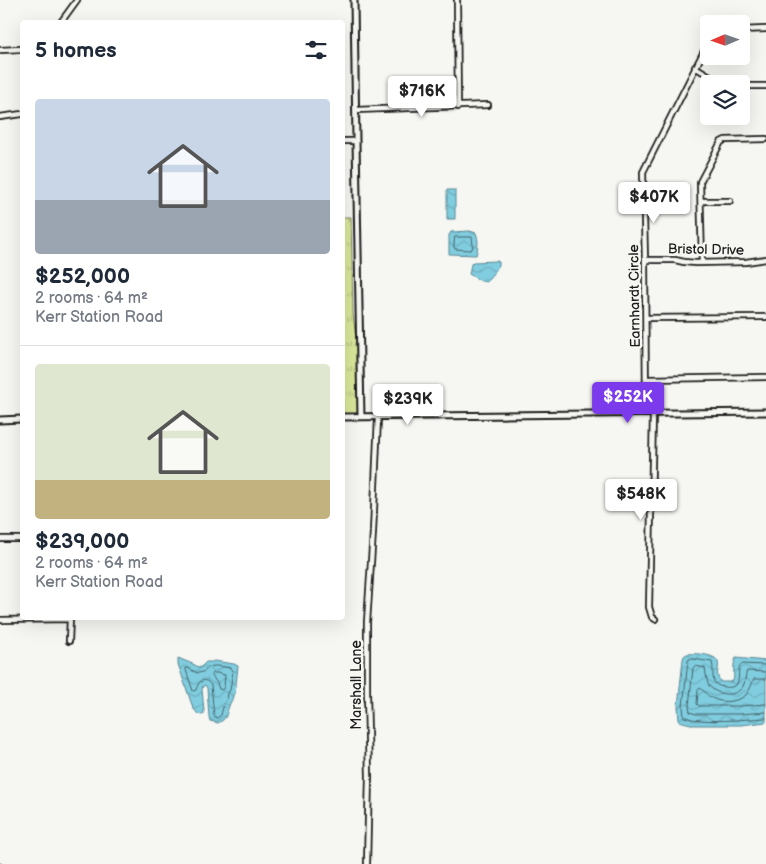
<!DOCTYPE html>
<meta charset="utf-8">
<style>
:root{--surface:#fff;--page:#f2f2f3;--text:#1f2937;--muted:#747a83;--line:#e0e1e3;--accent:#7c3aed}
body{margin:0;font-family:"Balsamiq Sans",sans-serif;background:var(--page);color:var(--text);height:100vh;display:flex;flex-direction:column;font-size:19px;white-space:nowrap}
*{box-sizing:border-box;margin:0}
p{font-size:16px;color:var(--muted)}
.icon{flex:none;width:28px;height:28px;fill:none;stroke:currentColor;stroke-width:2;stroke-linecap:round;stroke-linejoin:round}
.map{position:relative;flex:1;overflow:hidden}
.drawer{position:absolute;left:20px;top:20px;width:325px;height:600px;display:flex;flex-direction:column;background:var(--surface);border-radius:5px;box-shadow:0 5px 20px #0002}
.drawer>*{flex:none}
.needle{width:32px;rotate:268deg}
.tools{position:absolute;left:700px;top:15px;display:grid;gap:10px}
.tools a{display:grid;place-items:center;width:50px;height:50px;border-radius:5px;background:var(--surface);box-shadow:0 5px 20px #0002;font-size:25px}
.price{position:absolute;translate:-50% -42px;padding:0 11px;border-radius:5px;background:#fff;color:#222;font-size:16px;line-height:32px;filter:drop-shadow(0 1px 2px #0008)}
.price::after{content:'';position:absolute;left:50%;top:30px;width:15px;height:11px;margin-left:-8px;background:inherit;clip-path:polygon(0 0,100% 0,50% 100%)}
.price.active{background:var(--accent);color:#fff}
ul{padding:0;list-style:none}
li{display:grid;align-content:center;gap:10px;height:265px;padding:0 15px}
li+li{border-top:1px solid var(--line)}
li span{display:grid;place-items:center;height:155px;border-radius:5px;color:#555}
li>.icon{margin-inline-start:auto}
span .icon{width:90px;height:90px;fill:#fffc;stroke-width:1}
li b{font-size:21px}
h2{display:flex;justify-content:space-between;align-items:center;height:60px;padding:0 15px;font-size:21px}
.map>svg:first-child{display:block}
</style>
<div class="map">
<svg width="766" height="864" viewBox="0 0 766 864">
<defs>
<pattern id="grass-tufts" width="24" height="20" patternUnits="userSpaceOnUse" patternTransform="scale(1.25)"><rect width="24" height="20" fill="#d9e79a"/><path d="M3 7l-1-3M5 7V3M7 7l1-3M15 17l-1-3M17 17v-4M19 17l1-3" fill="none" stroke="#bac684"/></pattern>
<pattern id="water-waves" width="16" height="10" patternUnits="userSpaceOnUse" patternTransform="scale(1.25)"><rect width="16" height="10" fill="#80cddf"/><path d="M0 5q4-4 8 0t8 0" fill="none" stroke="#6eafbf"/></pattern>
</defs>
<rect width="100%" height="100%" fill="#f6f6f2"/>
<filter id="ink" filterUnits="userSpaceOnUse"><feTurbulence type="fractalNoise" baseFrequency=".02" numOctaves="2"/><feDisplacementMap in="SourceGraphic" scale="10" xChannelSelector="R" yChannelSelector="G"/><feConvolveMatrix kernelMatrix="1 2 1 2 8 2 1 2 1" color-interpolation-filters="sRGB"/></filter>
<g filter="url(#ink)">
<path fill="url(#grass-tufts)" stroke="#7a825b" d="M342 217H351L353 314 360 372 361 417H343Z"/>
<path fill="url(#water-waves)" stroke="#588691" d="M447 190H455V219H447Z
M470 231 476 233C479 240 478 248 476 255L449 254V235L451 232Z
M497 261 499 262V265L487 282 481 281 469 274 471 264 473 262Z
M687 654C694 653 716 654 718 662 720 670 714 673 721 682H729L733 681C735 674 732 665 736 658L766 661V722L741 725H695L679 721 678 706 683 659 684 656Z
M178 658 195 665 199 668 202 666 206 662H212L214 661 234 664 238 666 235 694 233 695C233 700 230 702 229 706 225 716 228 718 218 723L210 721 209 717 207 688 205 685 203 686 202 689 204 711V714L202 715 198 714 193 708 178 664Z"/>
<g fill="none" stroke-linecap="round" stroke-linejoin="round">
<path stroke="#44636a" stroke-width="1" d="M455 237H472L473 245 472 249 470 250 455 249 454 247Z
M766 665 741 664C737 670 740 677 737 684 733 687 730 688 725 687 708 686 715 673 712 662L693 659H689L688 661 683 706 684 717C704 724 744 719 766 718
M216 666 231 668 233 671 230 690 228 693 227 699 224 703 221 715 217 718 214 716 211 685 207 681C200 679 198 684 196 690L193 691 186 670V668H188L195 672 199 673 205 671 208 667Z
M766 672 747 671C745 675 746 681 743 686 736 699 714 695 708 684 706 678 706 673 705 668L695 666 693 668 689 706 690 712 696 714H740L766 712
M213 673H217L225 675 224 687 222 690 219 689 217 683 212 676Z
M766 679H754C752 684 750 689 747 694 739 702 722 704 712 698 707 696 704 690 700 688L698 690 697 704 699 706H740L766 704"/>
<g stroke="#1c1c1c" stroke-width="8">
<path id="minor" d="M457 0 458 107
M61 22 77 0
M741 30 766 29
M0 50 22 49
M695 67 723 84
M741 86H766
M356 110 488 105
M0 117 22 114
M342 141H356
M701 201H730
M645 260H675L684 262 696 263 746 262 766 259
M702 263 700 182 702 178 721 142 725 140 766 139
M646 318 766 317
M647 379 766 377
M646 414 645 260 643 172 706 47 709 43
M653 414 649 607 652 617 655 619
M0 539H22
M0 620 70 619
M69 641 70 618
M367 864 369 776 367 693V622L373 532 378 417"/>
</g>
<g stroke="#1c1c1c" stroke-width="9">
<path id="tertiary" d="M354 0 356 141 361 417
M342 417 766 412
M0 420 22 419"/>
</g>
<use href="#minor" stroke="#f6f6f2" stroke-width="4.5"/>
<use href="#tertiary" stroke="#f6f6f2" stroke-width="5"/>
<path stroke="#1c1c1c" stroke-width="1" stroke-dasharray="8 4" stroke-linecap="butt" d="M0 863 2 864"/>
</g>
</g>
<g text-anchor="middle" stroke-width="5" stroke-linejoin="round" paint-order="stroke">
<g font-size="14" fill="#1c1c1c" stroke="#f6f6f2">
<text transform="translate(706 249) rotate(1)" y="5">Bristol Drive</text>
<text transform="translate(634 296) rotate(-91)" y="5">Earnhardt Circle</text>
<text transform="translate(356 685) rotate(-90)" y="5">Marshall Lane</text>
</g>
</g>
</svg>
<div class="tools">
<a><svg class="needle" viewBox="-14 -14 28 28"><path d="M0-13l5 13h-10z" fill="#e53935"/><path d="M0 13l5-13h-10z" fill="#747a83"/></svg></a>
<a><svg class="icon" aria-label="layers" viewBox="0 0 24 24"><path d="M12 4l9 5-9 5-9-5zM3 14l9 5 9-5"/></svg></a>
</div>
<b class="price" style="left:422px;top:118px">$716K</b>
<b class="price" style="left:654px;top:224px">$407K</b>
<b class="price active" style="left:628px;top:424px">$252K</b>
<b class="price" style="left:408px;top:426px">$239K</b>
<b class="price" style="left:641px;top:521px">$548K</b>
<section class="drawer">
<h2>5 homes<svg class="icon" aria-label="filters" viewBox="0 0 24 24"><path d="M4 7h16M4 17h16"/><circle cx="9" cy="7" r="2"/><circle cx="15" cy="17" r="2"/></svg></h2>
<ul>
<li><span style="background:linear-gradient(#c9d6e8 65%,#9aa5b1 0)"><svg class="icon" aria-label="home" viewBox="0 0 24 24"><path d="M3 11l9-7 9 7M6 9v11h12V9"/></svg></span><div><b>$252,000</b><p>2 rooms · 64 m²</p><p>Kerr Station Road</p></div></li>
<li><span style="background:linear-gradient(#dfe7d0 75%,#c2b280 0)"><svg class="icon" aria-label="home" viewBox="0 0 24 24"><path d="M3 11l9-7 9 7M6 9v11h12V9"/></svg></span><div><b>$239,000</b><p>2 rooms · 64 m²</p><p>Kerr Station Road</p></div></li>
</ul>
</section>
</div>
